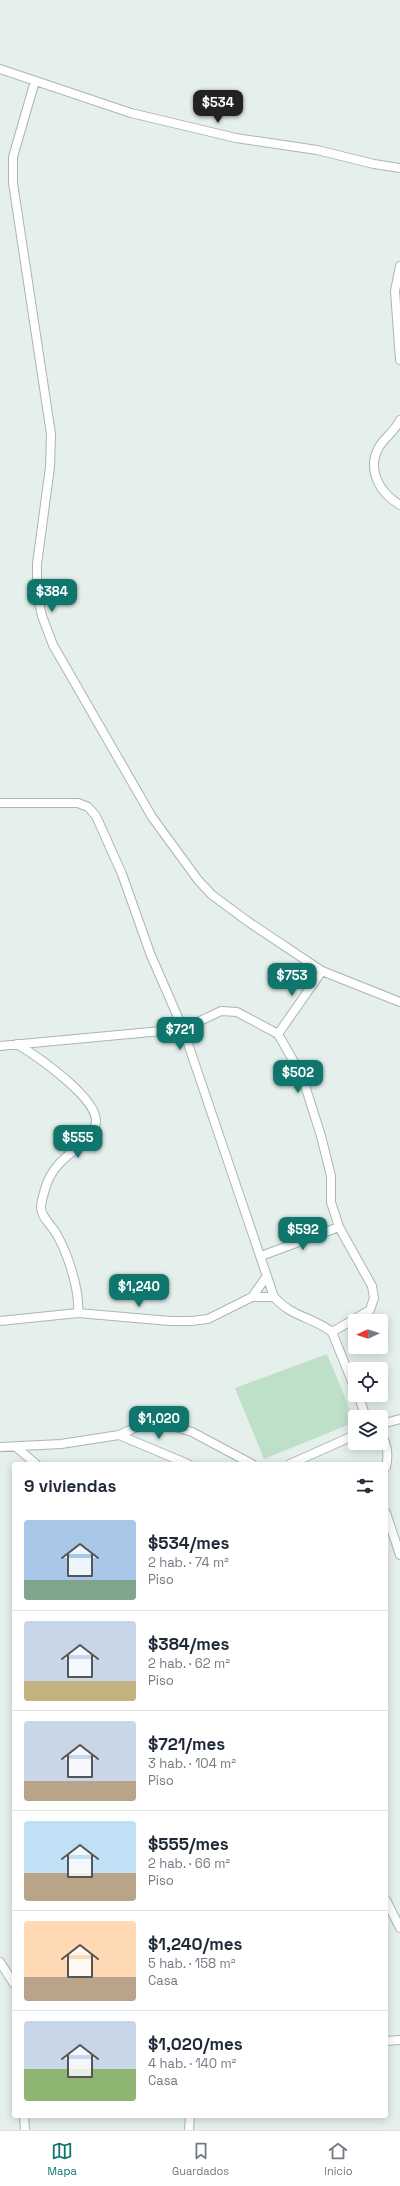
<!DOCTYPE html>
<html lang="es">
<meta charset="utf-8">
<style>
:root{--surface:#fff;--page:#f6f6f7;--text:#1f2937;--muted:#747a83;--line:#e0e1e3;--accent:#0f766e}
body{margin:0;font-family:"Space Grotesk",sans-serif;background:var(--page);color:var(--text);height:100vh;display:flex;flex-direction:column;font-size:15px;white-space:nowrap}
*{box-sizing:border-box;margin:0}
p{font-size:13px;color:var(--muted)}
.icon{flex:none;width:22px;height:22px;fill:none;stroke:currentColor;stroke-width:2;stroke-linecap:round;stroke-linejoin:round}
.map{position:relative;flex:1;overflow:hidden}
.details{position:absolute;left:12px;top:1462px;width:376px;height:656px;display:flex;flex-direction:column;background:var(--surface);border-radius:4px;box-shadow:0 2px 10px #0003}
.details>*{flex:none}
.needle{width:26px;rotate:266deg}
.tools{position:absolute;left:348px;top:1314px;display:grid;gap:8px}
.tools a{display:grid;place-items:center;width:40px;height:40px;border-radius:4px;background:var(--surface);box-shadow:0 2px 10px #0003;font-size:20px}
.price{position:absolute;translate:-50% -34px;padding:0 9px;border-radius:8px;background:var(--accent);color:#fff;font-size:13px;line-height:26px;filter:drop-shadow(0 1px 2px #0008)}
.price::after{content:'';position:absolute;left:50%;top:24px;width:12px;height:9px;margin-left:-6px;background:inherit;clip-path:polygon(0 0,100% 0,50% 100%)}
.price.on{background:#222;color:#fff}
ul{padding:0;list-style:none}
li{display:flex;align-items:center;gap:12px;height:100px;padding:0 12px}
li+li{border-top:1px solid var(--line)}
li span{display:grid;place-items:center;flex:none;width:112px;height:80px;border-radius:4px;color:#555}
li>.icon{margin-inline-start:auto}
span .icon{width:48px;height:48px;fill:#fffc;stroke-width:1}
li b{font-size:17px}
h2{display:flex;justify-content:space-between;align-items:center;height:48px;padding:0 12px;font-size:17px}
.tab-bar{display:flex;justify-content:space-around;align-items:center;height:56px;border-top:1px solid var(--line);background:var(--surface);font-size:11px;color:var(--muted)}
.tab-bar a{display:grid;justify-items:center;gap:2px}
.tab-bar .on{color:var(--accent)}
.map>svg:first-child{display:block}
</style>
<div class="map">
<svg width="400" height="2130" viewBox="0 0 400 2130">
<rect width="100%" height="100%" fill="#e5efeb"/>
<path fill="#bee0c9" d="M327 1354 355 1422 264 1459 235 1388Z"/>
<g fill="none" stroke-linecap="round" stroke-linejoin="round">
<g stroke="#a7b8b3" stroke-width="10">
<path id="minor" d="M0 69 131 113 236 138 317 150 374 164 400 168
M35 81 13 157V183L51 434 50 467 37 564V593L42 616 53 645 152 817 198 880 212 895 250 923 322 971 400 1002
M400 266 395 291 400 360
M400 420C395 431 385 437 379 447 366 470 380 493 400 505
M0 803H78L88 807 96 816 122 874 150 953 183 1029 274 1297C293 1318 311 1316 332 1332
M278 1034 322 971
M17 1044C35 1055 105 1102 95 1126 85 1151 55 1154 45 1189 44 1194 41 1201 41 1207 41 1218 52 1225 57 1235 68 1254 80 1291 78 1313
M0 1046 183 1029 221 1011 237 1012 278 1034 302 1076 321 1136 331 1176V1202L339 1227 372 1286 374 1298 370 1310 332 1332 355 1389
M261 1256 339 1227
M252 1297 267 1276
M0 1321 78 1313 170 1321H191L208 1319 252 1297H274
M358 1395 366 1417
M381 1424 400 1419
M381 1433C387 1445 389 1454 386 1467
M119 1435 188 1464
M0 1447 61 1444 119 1435 139 1426 157 1425 173 1426 192 1432 252 1464
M16 1447 36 1464
M290 1464 355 1435
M386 1513 400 1555
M386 1900 400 1928
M0 1962 14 1984
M386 2041 400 2040
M24 2116 25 2130
M189 2130 190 2116"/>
</g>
<use href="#minor" stroke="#fff" stroke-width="8"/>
</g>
</svg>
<div class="tools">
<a><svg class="needle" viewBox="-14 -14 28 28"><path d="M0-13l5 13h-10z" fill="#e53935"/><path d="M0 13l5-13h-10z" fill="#747a83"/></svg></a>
<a><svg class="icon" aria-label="locate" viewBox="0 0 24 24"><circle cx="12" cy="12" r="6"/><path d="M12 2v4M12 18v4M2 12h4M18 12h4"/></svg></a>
<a><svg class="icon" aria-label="layers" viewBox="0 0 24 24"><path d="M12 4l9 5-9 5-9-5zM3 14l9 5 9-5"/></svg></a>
</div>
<b class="price on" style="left:218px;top:124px">$534</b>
<b class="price" style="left:52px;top:613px">$384</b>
<b class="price" style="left:292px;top:997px">$753</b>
<b class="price" style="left:180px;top:1051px">$721</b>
<b class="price" style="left:298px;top:1094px">$502</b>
<b class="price" style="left:78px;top:1159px">$555</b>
<b class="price" style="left:303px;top:1251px">$592</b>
<b class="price" style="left:139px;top:1308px">$1,240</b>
<b class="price" style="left:159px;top:1440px">$1,020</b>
<section class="details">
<h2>9 viviendas<svg class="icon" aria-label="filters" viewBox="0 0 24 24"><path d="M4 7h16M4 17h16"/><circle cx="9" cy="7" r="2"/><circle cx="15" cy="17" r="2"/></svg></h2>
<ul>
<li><span style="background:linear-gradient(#a9c7e8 75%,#7fa58c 0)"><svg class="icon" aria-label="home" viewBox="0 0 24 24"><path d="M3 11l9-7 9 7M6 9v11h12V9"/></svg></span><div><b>$534/mes</b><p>2 hab. · 74 m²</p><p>Piso</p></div></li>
<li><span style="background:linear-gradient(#c9d6e8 75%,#c2b280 0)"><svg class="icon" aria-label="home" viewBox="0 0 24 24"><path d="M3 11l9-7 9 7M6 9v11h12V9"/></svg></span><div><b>$384/mes</b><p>2 hab. · 62 m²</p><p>Piso</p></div></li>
<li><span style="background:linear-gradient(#c9d6e8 75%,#b9a48a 0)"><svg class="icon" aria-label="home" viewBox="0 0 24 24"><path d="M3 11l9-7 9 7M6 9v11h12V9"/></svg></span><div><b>$721/mes</b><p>3 hab. · 104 m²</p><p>Piso</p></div></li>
<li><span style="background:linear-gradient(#bfe0f5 65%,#b9a48a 0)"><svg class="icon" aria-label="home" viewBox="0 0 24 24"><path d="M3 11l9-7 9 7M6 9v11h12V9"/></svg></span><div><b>$555/mes</b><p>2 hab. · 66 m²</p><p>Piso</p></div></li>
<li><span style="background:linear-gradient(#ffd9b3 70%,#b9a48a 0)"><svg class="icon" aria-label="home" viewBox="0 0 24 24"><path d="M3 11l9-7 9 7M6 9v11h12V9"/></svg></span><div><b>$1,240/mes</b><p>5 hab. · 158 m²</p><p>Casa</p></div></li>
<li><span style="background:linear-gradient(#c9d6e8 60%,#8fb573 0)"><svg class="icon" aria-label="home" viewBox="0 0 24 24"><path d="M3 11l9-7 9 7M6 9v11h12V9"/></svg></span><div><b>$1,020/mes</b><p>4 hab. · 140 m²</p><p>Casa</p></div></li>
</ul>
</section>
</div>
<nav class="tab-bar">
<a class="on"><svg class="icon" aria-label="map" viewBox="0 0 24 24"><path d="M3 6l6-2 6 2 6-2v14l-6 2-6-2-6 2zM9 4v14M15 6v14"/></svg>Mapa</a>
<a><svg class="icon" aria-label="saved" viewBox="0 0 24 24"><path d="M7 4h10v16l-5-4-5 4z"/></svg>Guardados</a>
<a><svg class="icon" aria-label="home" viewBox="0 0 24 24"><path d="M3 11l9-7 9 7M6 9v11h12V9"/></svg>Inicio</a>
</nav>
